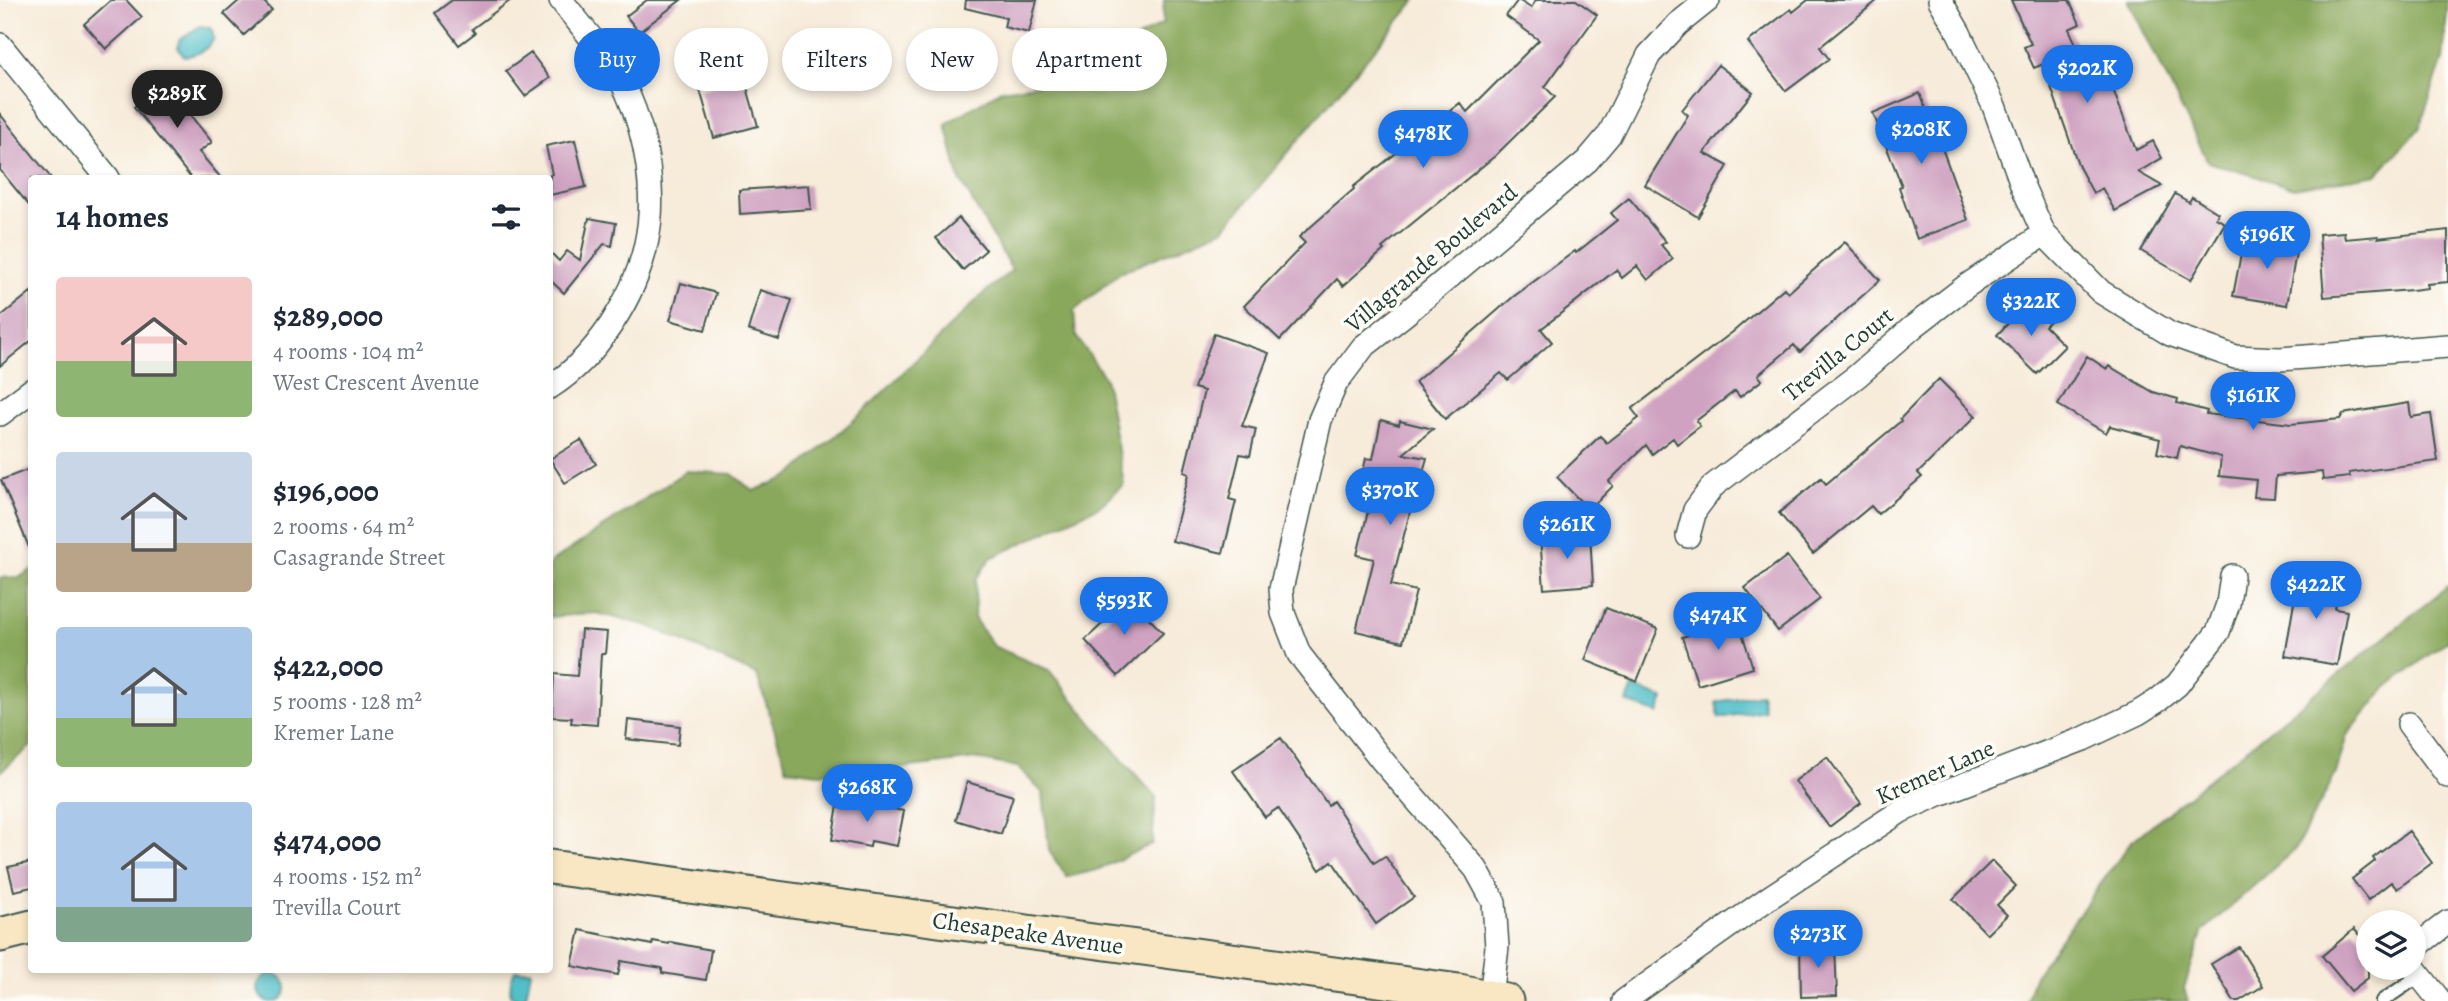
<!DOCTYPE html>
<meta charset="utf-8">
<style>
:root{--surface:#fff;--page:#f2f2f3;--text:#1f2937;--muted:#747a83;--accent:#1a73e8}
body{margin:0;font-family:Alegreya,serif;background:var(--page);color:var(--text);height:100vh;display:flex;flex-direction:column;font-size:26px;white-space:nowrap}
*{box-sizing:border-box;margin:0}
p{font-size:23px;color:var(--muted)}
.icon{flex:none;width:38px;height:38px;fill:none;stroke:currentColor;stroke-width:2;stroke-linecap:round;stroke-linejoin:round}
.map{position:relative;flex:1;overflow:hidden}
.details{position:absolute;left:28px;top:175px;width:525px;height:798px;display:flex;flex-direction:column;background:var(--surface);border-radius:7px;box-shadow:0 4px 10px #0003}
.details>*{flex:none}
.top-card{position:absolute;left:574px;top:28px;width:665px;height:63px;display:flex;gap:14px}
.controls{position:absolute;left:2356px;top:910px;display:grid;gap:14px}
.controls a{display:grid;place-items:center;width:70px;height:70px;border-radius:50%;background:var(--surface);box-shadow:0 4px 10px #0003;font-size:35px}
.price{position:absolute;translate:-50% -60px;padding:0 16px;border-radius:24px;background:var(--accent);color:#fff;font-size:23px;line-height:46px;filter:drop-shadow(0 2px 4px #0008)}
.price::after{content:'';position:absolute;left:50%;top:42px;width:21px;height:16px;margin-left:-10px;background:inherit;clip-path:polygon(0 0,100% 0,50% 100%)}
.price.current{background:#222;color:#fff}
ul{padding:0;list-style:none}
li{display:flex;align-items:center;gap:21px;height:175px;padding:0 28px}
li span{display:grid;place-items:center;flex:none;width:196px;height:140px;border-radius:7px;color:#555}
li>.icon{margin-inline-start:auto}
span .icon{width:84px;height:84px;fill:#fffc;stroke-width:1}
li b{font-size:30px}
h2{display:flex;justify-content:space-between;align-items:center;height:84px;padding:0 28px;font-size:30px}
.pill{padding:0 24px;border-radius:32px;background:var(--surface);box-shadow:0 4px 10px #0003;font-size:24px;line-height:63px}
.pill.current{background:var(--accent);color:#fff}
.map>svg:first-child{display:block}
</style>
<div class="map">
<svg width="2448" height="1001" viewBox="0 0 2448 1001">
<rect width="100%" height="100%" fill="#fdfcf7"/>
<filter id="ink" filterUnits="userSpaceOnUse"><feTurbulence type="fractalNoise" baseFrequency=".0143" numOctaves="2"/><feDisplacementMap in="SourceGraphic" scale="14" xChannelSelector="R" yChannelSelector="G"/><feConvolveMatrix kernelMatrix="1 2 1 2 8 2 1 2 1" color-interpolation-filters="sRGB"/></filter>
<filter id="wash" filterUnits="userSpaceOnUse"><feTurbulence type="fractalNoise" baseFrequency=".00686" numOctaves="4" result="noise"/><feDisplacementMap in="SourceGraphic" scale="28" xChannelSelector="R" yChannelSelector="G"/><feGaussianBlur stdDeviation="1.57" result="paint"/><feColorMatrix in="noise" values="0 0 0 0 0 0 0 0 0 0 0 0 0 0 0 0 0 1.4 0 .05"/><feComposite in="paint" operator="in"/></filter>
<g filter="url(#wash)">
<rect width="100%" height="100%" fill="#f7ebd9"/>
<path fill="#8aa85c" stroke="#547248" stroke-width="2" d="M1164 0H1416L1223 230 1119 273 1074 311 1076 336 1105 378 1124 484 1100 506 991 558 976 579 974 618 993 646 1049 670 1117 754 1156 797 1152 844 1097 870 1067 877 1049 851 1043 793 1018 767 976 759 902 768 819 773 787 769 757 675 649 626 596 613 550 617V563L686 471 732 474 753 491 788 477 863 412 983 294 1012 270 959 178 946 124 1001 90 1067 80 1163 23Z
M2128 0H2448L2443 59 2419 129 2377 174 2294 188 2208 162Z
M31 570V746L0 772V578L20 577Z
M2448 586V640L2387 687 2347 735 2336 773 2296 848 2203 931 2184 988 2188 1001H2026L2035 975 2131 842Z"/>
<path fill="#52c0c9" stroke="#387e7e" stroke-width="2" d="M200 26 211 28 214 38C209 49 196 56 184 56L178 48 179 40Z
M1633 687 1664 699 1658 714 1627 702Z
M1761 694 1764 710 1719 718 1716 702Z
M515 970H531L526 996 520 1000 510 995 511 980Z
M258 988a14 14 0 1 1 28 0a14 14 0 1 1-28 0Z"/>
<g id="blocks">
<path fill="#cfa2c1" d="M111 0H126L142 17 106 49 84 24Z
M240 0H262L272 10 244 35 224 14Z
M452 0H511L472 29 475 33 459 45 435 13Z
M647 0H681L639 32 626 16Z
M966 0H1037L1029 33 1004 27 1006 18 965 8Z
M1518 0 1531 8 1536 0H1576L1597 15 1545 87 1555 97 1495 156 1382 248 1384 250 1343 286 1337 279 1280 340 1244 306 1305 243 1299 237 1354 189 1353 187 1460 103 1467 112 1539 40 1506 16Z
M1808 0H1878L1820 47 1829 59 1786 91 1748 42 1791 9 1793 12Z
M2011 0H2069L2080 24 2069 29 2089 72 2110 65 2117 85 2112 87 2136 150 2153 141 2162 158 2138 172 2162 186 2115 211 2102 188 2093 193 2079 167 2043 64 2034 68 2024 47 2031 44Z
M531 53 550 78 525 96 506 71Z
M1718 65 1753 92 1704 153 1728 166 1698 217 1645 185 1688 115 1682 110Z
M744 77 758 126 714 138 700 90Z
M165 81 185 103 182 105 212 142 199 152 221 178H191L134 107Z
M1920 93 1930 120 1936 118 1946 143 1941 145 1968 220 1917 239 1899 187 1902 186 1873 113Z
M0 114 51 178H32V209L0 170Z
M575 140 586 187 550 195V175L552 174 546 146Z
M809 185 811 209 740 214 739 190Z
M2175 194 2189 202 2192 197 2218 213 2216 218 2225 223 2191 280 2141 251Z
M1629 198 1666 242 1661 245 1673 259 1648 280 1637 266 1622 278 1616 270 1541 329 1552 342 1508 380 1501 373 1445 419 1415 382 1513 297 1575 251 1576 253 1617 220 1611 213Z
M589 218 616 223 612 246 604 244 564 293 550 280V252L559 261 567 251 580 260Z
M959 218 986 250 963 270 936 238Z
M2448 230V282L2427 284 2428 288 2412 290 2324 297 2319 234 2344 232 2345 239 2378 236V238Z
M2265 236 2298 241 2287 305 2233 296 2243 243 2263 246Z
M1845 242 1880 280 1800 352 1794 345 1758 375 1762 380 1740 397 1735 391 1696 421 1700 426 1677 444 1673 438 1652 454 1646 445 1609 481 1613 486 1589 510 1557 477 1600 436 1607 443 1639 418 1632 409 1734 331 1784 288 1788 293Z
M681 283 716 293 705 330 670 320Z
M760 290 792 300 779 340 748 330Z
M32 291V340L0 366V317Z
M2029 301 2050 321 2045 326 2065 346 2037 374 1997 335Z
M1214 334 1269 353 1242 426 1256 429 1250 456 1240 454 1229 499 1236 501 1223 553 1172 541 1189 474 1184 472 1204 391 1194 388Z
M2087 356 2107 369 2109 366 2153 392 2178 399 2177 403 2207 411 2206 414 2291 424 2340 419 2343 414 2409 403 2411 417 2431 414 2438 461 2349 473 2350 477 2323 480 2322 472 2276 476 2274 498 2254 497 2256 480 2219 476 2221 457 2180 446 2177 458 2157 453 2160 439 2110 426 2106 433 2058 405Z
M1939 379 1976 416 1918 473 1922 477 1878 514 1871 506 1813 554 1779 513 1821 478 1826 484 1877 441 1901 421 1900 419Z
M1381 420 1399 425 1400 421 1433 429 1403 454 1427 458 1423 472 1427 473 1423 490 1416 489 1391 585 1416 591 1403 642 1356 631 1374 559 1357 555 1376 480 1372 479 1367 483 1368 478 1362 477 1366 458 1373 459Z
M581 440 596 464 565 483 550 459Z
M32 468V552H31L1 480Z
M1590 533 1593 585 1544 589 1540 537Z
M1787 556 1820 599 1778 631 1745 588Z
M2299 573 2340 580 2335 609 2347 611 2337 665 2285 656Z
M1130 598 1163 633 1118 676 1085 640Z
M1606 608 1658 629 1637 681 1585 660Z
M1738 620 1753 668 1698 685 1682 637Z
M581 630 607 632 605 654H601L597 725 571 723 572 718 552 717 554 674 577 676Z
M628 720 680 726 678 745 626 739Z
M1281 738 1328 805 1333 801 1374 863 1385 856 1414 897 1376 924 1332 861 1320 870 1278 808 1265 817 1233 771Z
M1827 757 1861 803 1829 827 1795 781Z
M967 782 1013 796 1001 834 956 820Z
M839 799 904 811 897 846 871 841 870 847 832 840Z
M2409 831 2432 863 2397 889 2391 882 2368 900 2352 879 2375 861 2373 858Z
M1992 861 2016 886 1997 905 2007 915 1987 934 1953 899Z
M32 862V887L14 891 8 867Z
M2354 929 2368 945V978L2351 991 2322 956Z
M580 930 652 945 653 941 669 944 670 942 711 950 706 980 662 973V968L621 961 618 975 572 966Z
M1800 944H1835L1837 996 1801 997Z
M2239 947 2263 986 2239 1001H2234L2211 964Z"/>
</g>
</g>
<g filter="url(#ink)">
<use href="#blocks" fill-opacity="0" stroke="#3f574d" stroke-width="2"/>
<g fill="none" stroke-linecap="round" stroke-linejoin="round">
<g stroke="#3f574d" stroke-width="16">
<path id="lane" d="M2382 1001 2419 976"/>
</g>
<g stroke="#3f574d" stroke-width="26">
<path id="street" d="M1940 0 1959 33 1994 106 2023 187 2044 234 2101 292 2170 334 2235 357 2280 359 2448 346
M0 45 108 178
M550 387C596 358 635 297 646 244 657 195 647 137 627 92 611 59 583 29 561 0
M0 414 32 390
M1688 536 1695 510 1713 486 1857 376 1913 327 1965 287 2044 234
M2409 724 2448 776
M2413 949 2448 922
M2413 967 2440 1001
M1491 997 1497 947 1494 902 1476 869 1381 759 1299 654 1283 613 1281 589 1320 420 1336 383 1363 347 1405 314 1587 161 1609 135 1649 55 1678 24 1708 0
M1624 1001 1770 897 1901 811 1939 794 2083 739 2138 713 2157 701 2177 685 2218 632 2228 604 2232 576"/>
</g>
<g stroke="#3f574d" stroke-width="37">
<path id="secondary" d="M550 867 1459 991 1506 1001
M0 935 32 927"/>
</g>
<use href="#lane" stroke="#fff" stroke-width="12"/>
<use href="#street" stroke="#fff" stroke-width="23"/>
<use href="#secondary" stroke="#f9e7c3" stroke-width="33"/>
</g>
</g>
<g text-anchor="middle" stroke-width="7" stroke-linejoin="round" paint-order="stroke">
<g font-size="24" fill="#1f3d34" stroke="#fdfcf7">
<text transform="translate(1431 258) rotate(-40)" y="8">Villagrande Boulevard</text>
<text transform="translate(1838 354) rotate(-39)" y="8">Trevilla Court</text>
<text transform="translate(1935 772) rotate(-24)" y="8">Kremer Lane</text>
<text transform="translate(1028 933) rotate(8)" y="8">Chesapeake Avenue</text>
</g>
</g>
</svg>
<div class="controls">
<a><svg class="icon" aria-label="layers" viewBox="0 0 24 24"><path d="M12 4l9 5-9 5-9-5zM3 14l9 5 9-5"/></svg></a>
</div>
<b class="price" style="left:2087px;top:105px">$202K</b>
<b class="price current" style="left:177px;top:130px">$289K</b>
<b class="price" style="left:1921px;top:166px">$208K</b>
<b class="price" style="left:1423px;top:170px">$478K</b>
<b class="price" style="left:2267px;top:271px">$196K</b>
<b class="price" style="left:2031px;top:338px">$322K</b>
<b class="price" style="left:2253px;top:432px">$161K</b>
<b class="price" style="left:1390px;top:527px">$370K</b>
<b class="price" style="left:1567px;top:561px">$261K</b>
<b class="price" style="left:2316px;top:621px">$422K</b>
<b class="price" style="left:1124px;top:637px">$593K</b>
<b class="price" style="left:1718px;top:652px">$474K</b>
<b class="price" style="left:867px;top:824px">$268K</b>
<b class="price" style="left:1818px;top:970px">$273K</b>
<div class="top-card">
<a class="pill current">Buy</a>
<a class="pill">Rent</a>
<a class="pill">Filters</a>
<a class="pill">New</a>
<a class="pill">Apartment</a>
</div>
<section class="details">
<h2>14 homes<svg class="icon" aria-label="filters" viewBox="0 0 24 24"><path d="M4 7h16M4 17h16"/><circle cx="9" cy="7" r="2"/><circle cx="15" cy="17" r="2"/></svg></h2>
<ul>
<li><span style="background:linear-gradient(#f6c9c9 60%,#8fb573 0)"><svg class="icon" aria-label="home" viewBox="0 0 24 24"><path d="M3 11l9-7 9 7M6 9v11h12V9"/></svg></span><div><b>$289,000</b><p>4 rooms · 104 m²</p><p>West Crescent Avenue</p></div></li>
<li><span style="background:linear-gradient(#c9d6e8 65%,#b9a48a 0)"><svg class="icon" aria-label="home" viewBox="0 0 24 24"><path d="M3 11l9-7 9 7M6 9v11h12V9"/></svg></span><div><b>$196,000</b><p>2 rooms · 64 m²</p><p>Casagrande Street</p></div></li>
<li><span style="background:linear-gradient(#a9c7e8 65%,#8fb573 0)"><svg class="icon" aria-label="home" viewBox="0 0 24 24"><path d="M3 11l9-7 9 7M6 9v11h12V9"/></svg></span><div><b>$422,000</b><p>5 rooms · 128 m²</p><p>Kremer Lane</p></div></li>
<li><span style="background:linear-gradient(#a9c7e8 75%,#7fa58c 0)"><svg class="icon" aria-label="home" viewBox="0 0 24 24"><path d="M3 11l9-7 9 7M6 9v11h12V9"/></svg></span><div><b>$474,000</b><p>4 rooms · 152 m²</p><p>Trevilla Court</p></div></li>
</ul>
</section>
</div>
